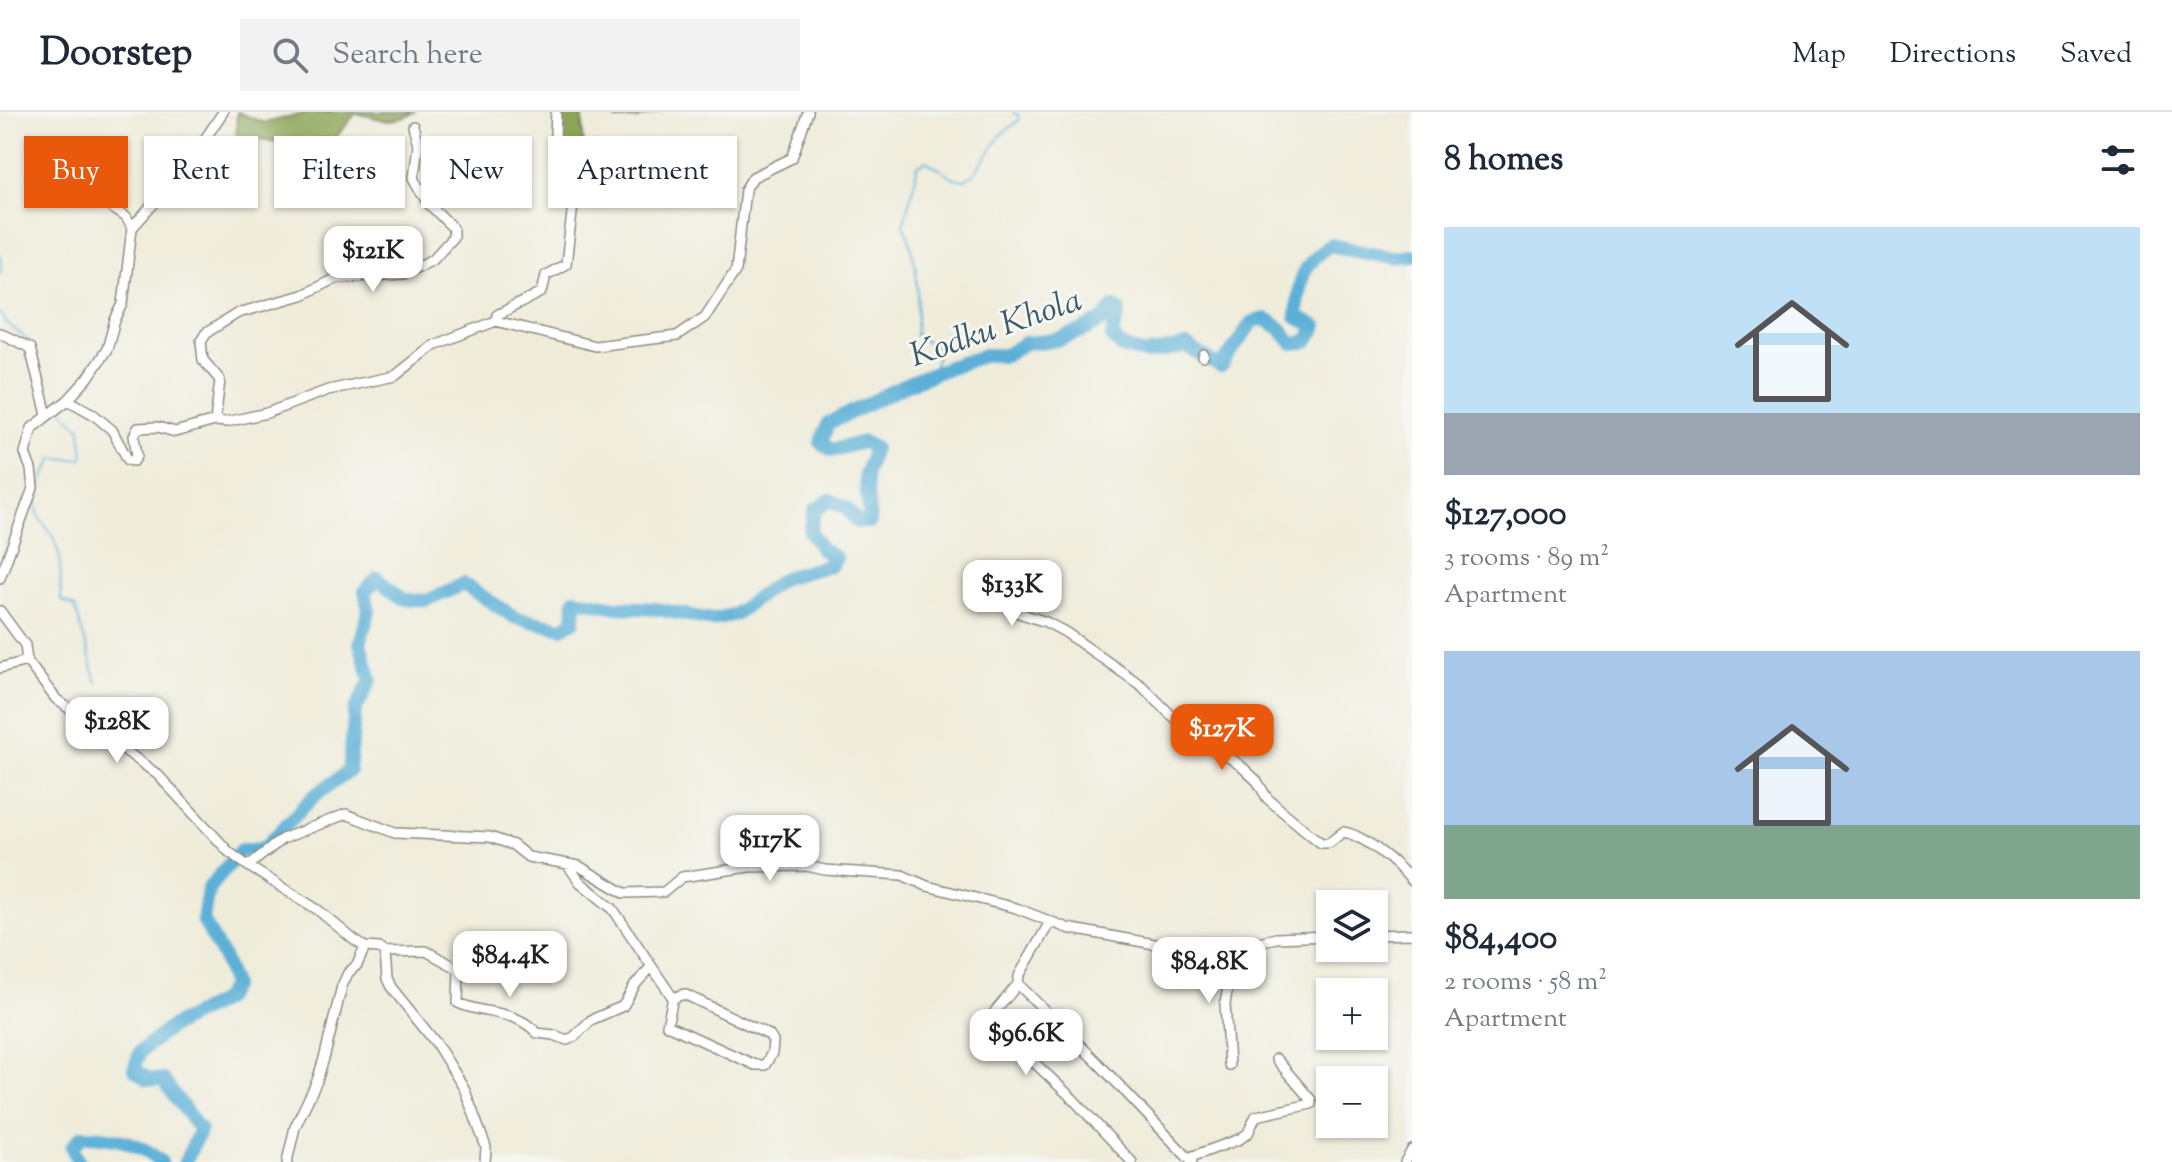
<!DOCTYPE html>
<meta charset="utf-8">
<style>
:root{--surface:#fff;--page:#f2f2f3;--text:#1f2937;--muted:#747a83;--line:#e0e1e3;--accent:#ea580c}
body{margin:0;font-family:"Sorts Mill Goudy",serif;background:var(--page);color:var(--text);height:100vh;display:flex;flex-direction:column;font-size:30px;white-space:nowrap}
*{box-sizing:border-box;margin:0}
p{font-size:26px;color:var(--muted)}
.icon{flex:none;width:44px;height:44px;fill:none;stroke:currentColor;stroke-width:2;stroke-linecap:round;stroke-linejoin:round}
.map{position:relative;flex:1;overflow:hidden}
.panel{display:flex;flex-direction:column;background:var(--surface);width:760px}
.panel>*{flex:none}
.top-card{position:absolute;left:24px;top:24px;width:760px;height:72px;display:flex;gap:16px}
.tools{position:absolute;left:1316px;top:778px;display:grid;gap:16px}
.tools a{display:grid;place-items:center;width:72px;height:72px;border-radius:0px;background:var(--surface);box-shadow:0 2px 6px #0004;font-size:40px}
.price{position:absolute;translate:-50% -68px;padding:0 18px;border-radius:16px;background:#fff;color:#222;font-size:26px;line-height:52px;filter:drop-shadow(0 2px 4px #0008)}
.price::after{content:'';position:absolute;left:50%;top:48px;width:24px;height:18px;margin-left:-12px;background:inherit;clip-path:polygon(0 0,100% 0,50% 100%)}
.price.active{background:var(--accent);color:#fff}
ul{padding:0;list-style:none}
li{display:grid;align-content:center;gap:16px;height:424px;padding:0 32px}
li span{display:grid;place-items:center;height:248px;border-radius:0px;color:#555}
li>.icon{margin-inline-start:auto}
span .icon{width:144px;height:144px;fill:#fffc;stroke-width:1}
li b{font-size:34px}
h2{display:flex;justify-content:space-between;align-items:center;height:96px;padding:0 32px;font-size:34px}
.tag{padding:0 28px;border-radius:0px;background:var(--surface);box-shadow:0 2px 6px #0004;font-size:28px;line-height:72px}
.tag.active{background:var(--accent);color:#fff}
header{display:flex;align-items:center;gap:48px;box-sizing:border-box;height:112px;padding:0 40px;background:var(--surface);border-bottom:2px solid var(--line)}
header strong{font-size:38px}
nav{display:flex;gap:44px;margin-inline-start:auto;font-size:28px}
.search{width:560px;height:72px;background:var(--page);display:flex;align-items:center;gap:20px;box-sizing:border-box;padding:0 28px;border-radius:0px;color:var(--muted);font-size:30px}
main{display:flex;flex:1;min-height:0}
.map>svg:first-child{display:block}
</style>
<header>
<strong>Doorstep</strong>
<div class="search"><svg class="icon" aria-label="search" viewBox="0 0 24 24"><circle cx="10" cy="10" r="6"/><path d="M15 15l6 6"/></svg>Search here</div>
<nav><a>Map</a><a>Directions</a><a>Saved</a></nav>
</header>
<main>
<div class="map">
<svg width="1412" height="1050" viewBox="0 0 1412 1050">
<rect width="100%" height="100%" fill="#f6f6f2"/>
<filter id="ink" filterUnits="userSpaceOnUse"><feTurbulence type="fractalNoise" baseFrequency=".0125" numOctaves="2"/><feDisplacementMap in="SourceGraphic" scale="16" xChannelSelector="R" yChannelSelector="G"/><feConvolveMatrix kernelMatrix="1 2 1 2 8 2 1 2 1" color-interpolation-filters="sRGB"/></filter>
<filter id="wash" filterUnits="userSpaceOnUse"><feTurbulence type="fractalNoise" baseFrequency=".006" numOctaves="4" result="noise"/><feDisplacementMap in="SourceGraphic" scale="32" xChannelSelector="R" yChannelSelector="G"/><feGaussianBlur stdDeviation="1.8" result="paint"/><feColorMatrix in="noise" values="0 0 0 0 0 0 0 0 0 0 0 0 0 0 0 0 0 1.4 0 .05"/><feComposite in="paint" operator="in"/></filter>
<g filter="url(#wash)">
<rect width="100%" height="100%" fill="#efecda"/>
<path fill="#8ba456" stroke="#5b6840" stroke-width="2" d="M237 0 264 11 312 0H415C397 14 376 6 356 1L336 25 293 33 236 23Z
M561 0H583V28L590 48 608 63 622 87C616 85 609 84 603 82 576 69 557 29 561 0Z
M611 0H658L637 7 617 8Z"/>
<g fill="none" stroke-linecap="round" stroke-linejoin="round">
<path stroke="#5bb0d7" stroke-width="2" d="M0 143 2 151 0 160
M0 202 7 212 31 231
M931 263 939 236 915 224C920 192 919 141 903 114L918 54 926 49 954 66 965 68 975 61 1001 23 1019 8 1018 3 1013 0
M63 298 81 316 83 347H53L36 382 38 404 53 424 60 445 61 488 75 495 97 571"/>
<path stroke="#5bb0d7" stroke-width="14" d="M78 1050 72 1035 82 1024C111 1024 140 1029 161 1050
M185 1050 200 1018 163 968 148 967 134 957 140 940 171 915 222 889 233 874 224 847 203 808 208 777 241 738 264 736 314 684 349 659 355 598 371 568 360 531 369 499 365 479 378 466 405 487 427 489 463 472 516 506 562 516 574 509 575 487 616 495 657 497 712 508 735 502 783 466 831 453 836 446 821 437 810 419 815 398 830 388 847 397 857 410H870L865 363 874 336 863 330 832 338 821 331 828 312 903 274 949 255 985 243H1005L1025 231 1057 228 1083 219 1104 208 1114 194 1120 199 1112 225 1122 235 1146 242 1187 235 1221 255 1252 210 1265 207 1281 217 1292 231 1307 230 1316 215 1296 205C1299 169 1298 154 1330 133L1398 146 1412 144"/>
</g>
</g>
<g filter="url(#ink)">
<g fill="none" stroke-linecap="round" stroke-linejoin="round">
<g stroke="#8d8c82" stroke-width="12">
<path id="minor" d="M63 38 86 66 95 85 126 105 132 116
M496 209 497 203 542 180 546 163 566 152 576 67 555 23 556 0
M0 221 30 236 47 303
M1203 245 1204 243
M68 288 93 302 112 318 128 348 134 349 137 344 134 324 138 316 158 315 175 320 215 309 226 310 267 301 328 278 395 264 434 233 496 209 595 234 677 224 705 205 736 158 745 78 753 65 792 46 808 0
M215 309 220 268 203 248 201 229 206 221 238 201 302 183 336 166 403 162 433 147 453 125V116L429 92 414 66 418 32 413 14
M0 466 33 376 31 357 25 341 32 316 68 288 88 266 107 237 115 208 123 192 132 116 185 57 223 0
M1001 486 1016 500 1046 510 1065 520 1142 574 1170 602 1241 654 1257 669 1267 686 1282 699 1312 724 1321 731H1329L1343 720C1364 723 1398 752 1412 769
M0 499 25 533 27 549 0 556
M27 549 56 587 158 663 229 740 248 754 282 727 346 702 395 721 490 725 513 733 528 745 579 754 624 781 664 780 682 765 748 755 806 754 825 758 902 763 927 774 1016 796 1067 816 1176 836 1215 840 1276 826 1330 824
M567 752 580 770 613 797 673 886 667 913 755 953H765L772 941 773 929 769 923 684 882 673 886
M248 754 318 798 354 828 365 835 379 836 385 840 387 867 391 875 436 931 464 976 486 1035 485 1050
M1050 810 1019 864 1018 872 1099 952 1192 1050
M1374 823 1412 822
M385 840 426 839 459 857 458 891C487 904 515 897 537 921L554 923 567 928 574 925 591 908 623 894 635 873 651 855
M1018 872 992 903 993 912 1072 986 1132 1050
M1229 953 1225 892 1234 836
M1188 1046 1240 1027 1248 1021 1256 1004 1311 992V988L1276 947
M287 1050 295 1015 317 969 325 943 342 874 348 861 357 853 365 835
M1405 1050 1412 1038"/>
</g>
<use href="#minor" stroke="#fff" stroke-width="9"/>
</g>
</g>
<g text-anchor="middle" stroke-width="6" stroke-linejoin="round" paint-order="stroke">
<g font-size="34" font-style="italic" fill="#3c5a67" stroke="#f6f6f2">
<text transform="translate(995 214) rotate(-19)" y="12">Kodku Khola</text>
</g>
</g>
</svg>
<div class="tools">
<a><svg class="icon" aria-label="layers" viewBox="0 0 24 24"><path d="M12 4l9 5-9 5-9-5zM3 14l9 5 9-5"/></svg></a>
<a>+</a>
<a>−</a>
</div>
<b class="price" style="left:373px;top:182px">$121K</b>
<b class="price" style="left:1012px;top:516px">$133K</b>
<b class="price" style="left:117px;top:653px">$128K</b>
<b class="price active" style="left:1222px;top:660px">$127K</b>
<b class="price" style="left:770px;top:771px">$117K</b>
<b class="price" style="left:510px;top:887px">$84.4K</b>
<b class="price" style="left:1209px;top:893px">$84.8K</b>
<b class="price" style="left:1026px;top:965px">$96.6K</b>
<div class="top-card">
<a class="tag active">Buy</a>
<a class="tag">Rent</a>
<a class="tag">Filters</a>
<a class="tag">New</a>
<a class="tag">Apartment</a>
</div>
</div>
<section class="panel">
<h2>8 homes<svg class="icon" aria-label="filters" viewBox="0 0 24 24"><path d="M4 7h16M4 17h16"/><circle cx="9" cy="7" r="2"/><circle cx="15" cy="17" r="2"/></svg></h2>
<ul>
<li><span style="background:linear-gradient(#bfe0f5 75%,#9aa5b1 0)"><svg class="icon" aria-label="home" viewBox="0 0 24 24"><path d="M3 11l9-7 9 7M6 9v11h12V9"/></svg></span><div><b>$127,000</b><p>3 rooms · 89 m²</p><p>Apartment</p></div></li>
<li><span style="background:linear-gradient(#a9c7e8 70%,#7fa58c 0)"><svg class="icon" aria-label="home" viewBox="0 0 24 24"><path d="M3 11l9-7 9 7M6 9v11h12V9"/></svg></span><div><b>$84,400</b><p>2 rooms · 58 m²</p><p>Apartment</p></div></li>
</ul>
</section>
</main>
